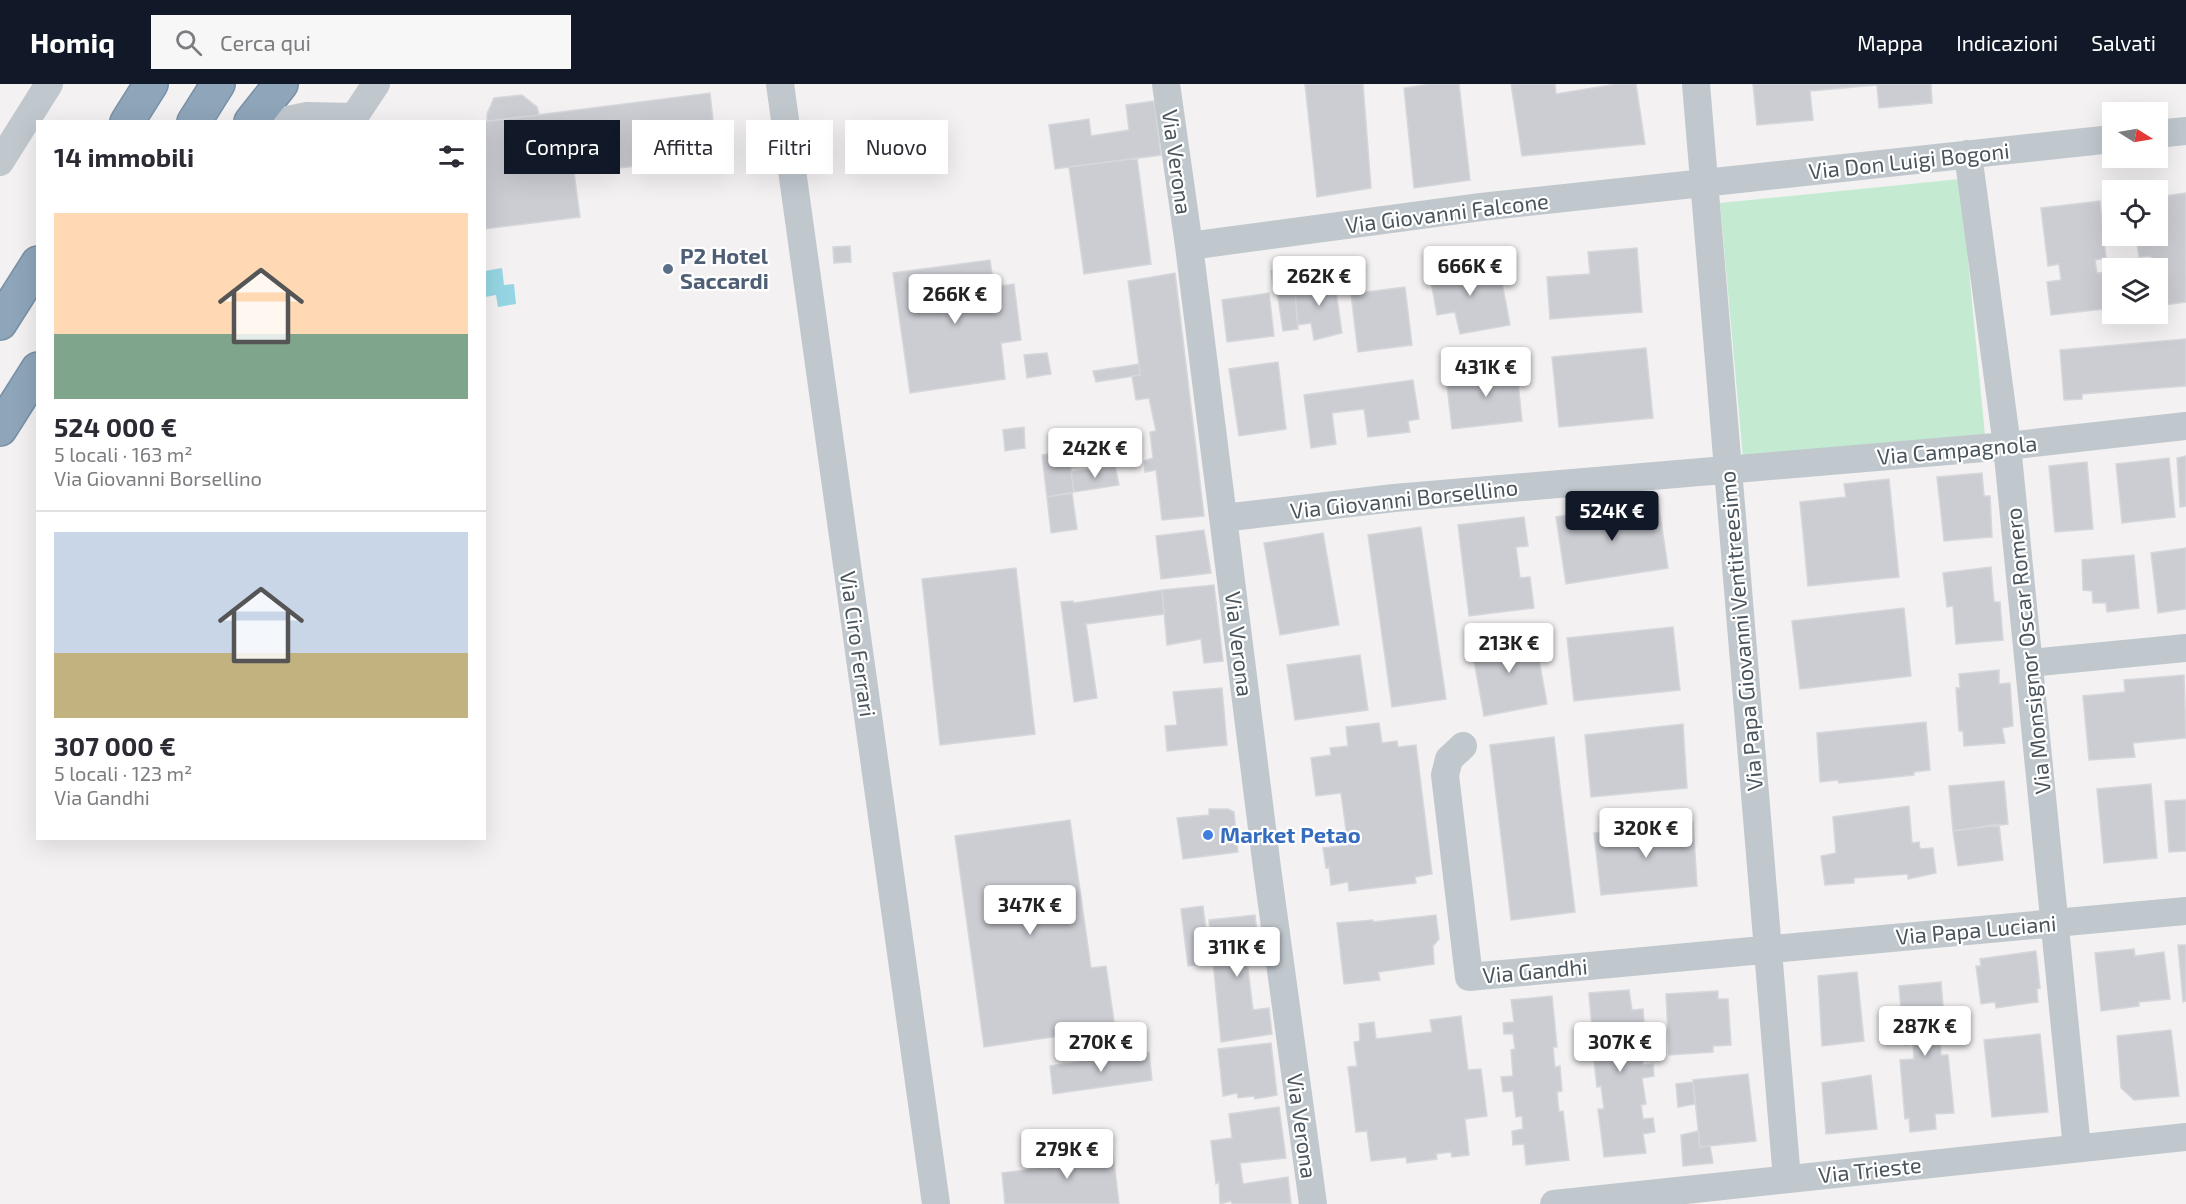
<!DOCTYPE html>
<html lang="it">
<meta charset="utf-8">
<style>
:root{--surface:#fff;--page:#f7f7f7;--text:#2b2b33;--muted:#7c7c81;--line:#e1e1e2;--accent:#111827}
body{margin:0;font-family:"Exo 2",sans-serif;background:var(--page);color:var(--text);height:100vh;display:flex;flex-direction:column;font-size:22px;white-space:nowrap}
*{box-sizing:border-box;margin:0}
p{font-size:20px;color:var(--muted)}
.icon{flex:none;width:33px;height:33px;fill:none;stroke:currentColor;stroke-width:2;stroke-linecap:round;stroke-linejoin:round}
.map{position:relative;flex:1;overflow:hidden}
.sheet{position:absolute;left:36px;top:36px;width:450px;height:720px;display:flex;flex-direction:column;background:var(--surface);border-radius:0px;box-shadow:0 6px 24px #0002}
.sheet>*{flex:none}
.hud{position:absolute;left:504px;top:36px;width:570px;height:54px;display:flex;gap:12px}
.needle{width:39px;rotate:101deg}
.buttons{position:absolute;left:2102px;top:18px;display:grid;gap:12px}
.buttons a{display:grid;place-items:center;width:66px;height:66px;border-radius:0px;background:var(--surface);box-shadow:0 6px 24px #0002;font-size:30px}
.price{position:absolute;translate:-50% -51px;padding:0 14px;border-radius:6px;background:#fff;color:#222;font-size:20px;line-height:39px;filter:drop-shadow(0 2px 3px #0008)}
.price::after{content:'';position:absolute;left:50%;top:36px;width:18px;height:14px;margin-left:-9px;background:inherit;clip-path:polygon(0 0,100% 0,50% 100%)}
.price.active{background:var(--accent);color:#fff}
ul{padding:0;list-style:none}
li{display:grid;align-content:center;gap:12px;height:318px;padding:0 18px}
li+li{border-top:2px solid var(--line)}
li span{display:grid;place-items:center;height:186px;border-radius:0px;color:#555}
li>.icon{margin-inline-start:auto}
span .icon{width:108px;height:108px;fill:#fffc;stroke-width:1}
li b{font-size:26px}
h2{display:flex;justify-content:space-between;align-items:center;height:72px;padding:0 18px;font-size:26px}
.tag{padding:0 21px;border-radius:0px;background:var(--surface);box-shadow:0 6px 24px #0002;font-size:21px;line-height:54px}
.tag.active{background:var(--accent);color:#fff}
header{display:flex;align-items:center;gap:36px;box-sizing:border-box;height:84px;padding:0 30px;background:var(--accent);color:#fff}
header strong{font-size:28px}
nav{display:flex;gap:33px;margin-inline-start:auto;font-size:21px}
.search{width:420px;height:54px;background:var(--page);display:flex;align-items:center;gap:15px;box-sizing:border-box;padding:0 21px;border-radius:0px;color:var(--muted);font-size:22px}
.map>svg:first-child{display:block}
</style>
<header>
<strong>Homiq</strong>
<div class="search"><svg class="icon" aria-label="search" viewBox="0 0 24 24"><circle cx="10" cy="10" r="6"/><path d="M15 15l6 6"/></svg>Cerca qui</div>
<nav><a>Mappa</a><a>Indicazioni</a><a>Salvati</a></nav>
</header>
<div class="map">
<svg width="2186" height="1120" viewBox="0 0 2186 1120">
<rect width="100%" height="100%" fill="#f3f1f1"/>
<path fill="#c4ebd2" d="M1960 95 1985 351 1743 374 1720 119Z"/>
<path fill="#96d6e4" d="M502 184 504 201 514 200 516 220 498 223 496 211 485 213V187Z"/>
<path fill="#cbcdd3" stroke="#d5d7db" stroke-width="1.5" d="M1305 0H1363L1371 104 1317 113Z
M1431 0H1459L1470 96 1414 104 1404 4Z
M1511 0H1555L1556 10 1617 0H1636L1645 60 1522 72Z
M1753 0H1931L1932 19 1879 24 1877 1 1810 7 1813 36 1757 41Z
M710 9 717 73 574 89 580 133 484 145V38H482Z
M522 11 537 23 539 31 487 37V30L494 14Z
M1154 17 1161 71 1055 85 1049 41 1089 35 1091 52 1129 46 1126 21Z
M1137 74 1151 180 1084 190 1069 83Z
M2186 109V218L2157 222V184H2152L2151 172 2139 173 2136 152H2157V113Z
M2100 117 2106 174 2095 176 2097 189 2108 188 2112 224 2051 231 2047 198 2061 196 2059 180 2048 182 2041 124Z
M850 162 851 178 834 179 833 163Z
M1637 164 1642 228 1550 235 1547 193 1590 190 1588 168Z
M990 176 994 203 1014 200 1021 256 1001 259 1005 295 910 309 893 189Z
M1476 177 1478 191 1500 188 1510 241 1460 250 1455 228 1437 231 1429 186Z
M1293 184 1298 245 1283 247 1276 201 1273 202 1271 187Z
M1175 189 1204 432 1162 436 1156 386 1145 388 1144 377 1153 374 1150 348 1156 347 1149 314 1136 316 1132 292 1140 291 1139 280 1128 197Z
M1334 194 1342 249 1314 256 1311 239 1298 241 1294 199Z
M1405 203 1412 261 1358 268 1351 210Z
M1269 209 1274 252 1227 258 1222 216Z
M2186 255V302L2082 310V315L2064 316 2060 266Z
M1646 264 1653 334 1559 343 1552 273Z
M1047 269 1051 290 1027 294 1024 271Z
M1278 278 1286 345 1239 352 1229 285Z
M1516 279 1522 337 1452 345 1447 302 1471 299 1469 284Z
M1139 280 1140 291 1096 298 1093 287Z
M1413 296 1419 335 1408 337 1410 348 1368 353 1364 325 1332 329 1336 360 1311 364 1304 311Z
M1024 343 1025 364 1005 367 1003 346Z
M1068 366 1074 408 1047 413 1042 371Z
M2186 372V422L2180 423 2177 374Z
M2169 374 2175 433 2122 439 2116 380Z
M2087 378 2093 445 2055 448 2049 382Z
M1115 382 1119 401 1074 408 1071 388Z
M1982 389 1984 412H1990L1992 453 1944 457 1937 393Z
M1889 395 1899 493 1808 502 1800 418 1846 413 1844 400Z
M1072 409 1077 445 1051 449 1047 413Z
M1658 417 1668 484 1566 500 1556 433Z
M1524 433 1528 462 1516 463 1520 494 1530 493 1534 524 1469 532 1458 441Z
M1421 443 1446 615 1392 623 1368 451Z
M1204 446 1211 489 1161 495 1156 452Z
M1323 449 1339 541 1280 551 1264 459Z
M2186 464V525L2158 529 2151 469Z
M2134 471 2139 524 2107 528 2106 519H2093L2092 507 2083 506 2082 476Z
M1991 483 1994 518H2000L2003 556 1956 560 1953 522 1947 523 1943 489Z
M1016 484 1035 650 940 661 922 495Z
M1214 501 1223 577 1204 579 1201 555 1167 561 1162 506Z
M1162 506 1164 530 1086 540 1097 614 1074 618 1061 518 1073 517 1074 519Z
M1904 524 1911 592 1800 605 1792 537Z
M1673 543 1680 606 1574 617 1567 554Z
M1534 548 1547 620 1484 632 1471 560Z
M1360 571 1368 626 1295 636 1287 581Z
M1999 586V600L2010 599 2013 642 2002 644 2005 659 1964 662 1963 647H1959L1956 604H1960L1959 590Z
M2184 591 2186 654 2133 659 2135 673 2089 676 2083 612 2125 608 2124 596Z
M1222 604 1227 661 1167 667 1165 642 1177 641 1173 608Z
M1926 638 1930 686 1914 688V691L1839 699 1838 696 1820 698 1817 649Z
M1379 639 1382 659 1397 657 1398 663 1416 661 1432 790 1415 793 1416 799 1349 807 1348 798 1331 801 1329 783 1326 784 1323 764 1348 761 1341 709 1316 712 1311 674 1331 671 1330 664 1348 662 1346 643Z
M1683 640 1687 704 1591 713 1585 651Z
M1554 653 1575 828 1511 836 1490 661Z
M2004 697 2008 740 1953 747 1949 702Z
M2151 700 2157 774 2104 779 2097 705Z
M2186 716V767L2169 768 2165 717Z
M1909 722 1912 759 1919 758 1920 765 1933 764 1936 789 1908 795V790L1854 794V799L1825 801 1821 772 1836 769 1833 733Z
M1209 725H1228L1234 728 1238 768 1183 775 1177 734 1209 731Z
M1070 736 1091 884 1106 882 1115 944 984 963 955 752Z
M1693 738 1697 802 1601 811 1594 749Z
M1999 740 2003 776 1958 782 1953 747Z
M1203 822 1208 862H1204L1206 880 1188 882 1181 825Z
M1255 831 1260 877H1247L1253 926 1269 924 1272 950 1221 958 1209 836Z
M1436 831 1439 855 1433 862 1434 880 1378 888 1380 896 1344 900 1337 839 1373 836V838Z
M2178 861H2186V917L2183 918Z
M2134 865 2135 872 2164 868 2170 915 2139 918V922L2101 927 2095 869Z
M2036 867 2040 904 2037 905 2038 918 1996 924 1995 918 1981 920 1976 882H1981L1980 875Z
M1857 888 1864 957 1822 962 1818 892Z
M1941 898 1946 957H1940L1941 971H1948L1954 1029 1935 1030 1936 1045 1910 1048 1909 1034 1905 1035 1900 976 1914 975 1913 960 1904 961 1899 902Z
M1629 906 1632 926 1643 925 1644 938 1633 939 1635 953H1640L1643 981 1653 980 1654 992 1642 994 1646 1020 1641 1021 1643 1035 1653 1034 1655 1048 1643 1050 1646 1069 1604 1073 1598 1025H1604L1601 1002 1597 1003 1594 977 1599 976 1597 958H1593L1589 909Z
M1718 907V915H1728L1731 961 1713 962V968L1669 971 1666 910Z
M1552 912 1557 963H1553L1555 983 1560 982 1562 1007 1557 1008 1559 1028 1563 1027 1569 1076 1526 1081 1524 1060 1513 1061 1512 1047 1523 1045 1522 1032 1516 1033 1513 1007 1503 1008 1501 993 1513 992 1511 966 1515 965 1513 950H1504L1503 939 1514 938 1511 916Z
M1461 932 1468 986 1481 985 1487 1032 1465 1035 1469 1071 1452 1073 1451 1068 1436 1070 1437 1075 1407 1079 1406 1073 1371 1077 1367 1047 1356 1048 1348 983 1357 982 1354 958 1360 957 1359 940 1374 938 1376 955 1432 948 1430 936Z
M2171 946 2179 1012 2134 1016 2121 1004 2117 952Z
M2040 950 2048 1028 1992 1033 1984 956Z
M1271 959 1277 1011 1255 1015 1254 1012 1238 1014 1237 1009 1223 1012 1218 965Z
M1149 968 1152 996 1053 1010 1050 982Z
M1748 990 1756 1057 1700 1063 1693 996Z
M1871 991 1877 1045 1826 1050 1822 999Z
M1693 998 1695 1020 1678 1023 1676 1000Z
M1279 1023 1286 1074 1240 1079 1243 1100 1288 1093 1291 1120H1232L1231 1117 1220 1120 1219 1098 1216 1100 1211 1057 1232 1054 1229 1030Z
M1698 1047 1700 1063 1710 1062 1713 1079 1683 1082 1681 1051Z
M1112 1061 1119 1120H1005L1002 1089 1058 1082 1054 1068Z"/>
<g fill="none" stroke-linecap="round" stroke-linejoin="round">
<g stroke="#7990a6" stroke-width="36">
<path id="highway" d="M127 38 151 0
M194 38 218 0
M251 38 281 0
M0 239 38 179
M0 345 38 285"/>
</g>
<path stroke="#c0c8ce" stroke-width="28" d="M780 0 936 1120
M1166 0 1189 162 1267 784 1313 1120
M1696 0 1787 1095
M278 38 307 32 354 33 376 0
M2157 50 2186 47
M1968 70 2007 362 2077 1064
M0 78 49 0
M1189 162 1481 123 2112 55
M1223 434 1394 414 2007 362 2186 342
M2029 579 2186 564
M1463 662 1449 675 1445 691 1469 893 2186 827
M1554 1120 2186 1053"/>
<use href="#highway" stroke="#8ea5ba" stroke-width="33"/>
</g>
<circle fill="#5c6f8a" stroke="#fff" stroke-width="2" cx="668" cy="185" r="6"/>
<circle fill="#3f7fe0" stroke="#fff" stroke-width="2" cx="1208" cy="751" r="6"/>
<g text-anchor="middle" stroke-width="4.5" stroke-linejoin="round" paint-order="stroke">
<g font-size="22" fill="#4a545c" stroke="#fff">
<text transform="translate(1909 77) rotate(-6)" y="8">Via Don Luigi Bogoni</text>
<text transform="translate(1177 78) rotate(82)" y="8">Via Verona</text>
<text transform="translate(1447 129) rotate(-7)" y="8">Via Giovanni Falcone</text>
<text transform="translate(1957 366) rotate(-5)" y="8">Via Campagnola</text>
<text transform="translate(1404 415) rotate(-6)" y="8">Via Giovanni Borsellino</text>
<text transform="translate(1741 547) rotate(-95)" y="8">Via Papa Giovanni Ventitreesimo</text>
<text transform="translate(858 560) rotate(82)" y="8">Via Ciro Ferrari</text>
<text transform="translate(1239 560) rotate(83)" y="8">Via Verona</text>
<text transform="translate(2028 567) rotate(-96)" y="8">Via Monsignor Oscar Romero</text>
<text transform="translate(1976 846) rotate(-5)" y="8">Via Papa Luciani</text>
<text transform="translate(1535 887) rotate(-5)" y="8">Via Gandhi</text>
<text transform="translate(1302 1042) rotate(82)" y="8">Via Verona</text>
<text transform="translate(1870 1086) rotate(-6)" y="8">Via Trieste</text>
</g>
<g font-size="22" font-weight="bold" fill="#4e5e75" stroke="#fff" text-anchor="start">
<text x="680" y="180">P2 Hotel<tspan x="680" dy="25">Saccardi</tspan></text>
</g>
<g font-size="22" font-weight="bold" fill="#366cbe" stroke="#fff" text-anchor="start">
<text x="1220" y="759">Market Petao</text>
</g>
</g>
</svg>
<div class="buttons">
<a><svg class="needle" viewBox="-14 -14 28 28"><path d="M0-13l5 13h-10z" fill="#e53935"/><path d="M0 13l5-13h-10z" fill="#7c7c81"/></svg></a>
<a><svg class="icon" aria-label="locate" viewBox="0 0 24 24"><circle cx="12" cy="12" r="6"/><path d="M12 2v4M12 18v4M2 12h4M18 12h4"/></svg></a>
<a><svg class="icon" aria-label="layers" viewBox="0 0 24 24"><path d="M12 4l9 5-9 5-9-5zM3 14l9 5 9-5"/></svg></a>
</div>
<b class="price" style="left:1470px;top:213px">666K €</b>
<b class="price" style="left:1319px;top:223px">262K €</b>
<b class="price" style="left:955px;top:241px">266K €</b>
<b class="price" style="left:1486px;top:314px">431K €</b>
<b class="price" style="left:1095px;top:395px">242K €</b>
<b class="price active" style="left:1612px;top:458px">524K €</b>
<b class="price" style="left:1509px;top:590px">213K €</b>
<b class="price" style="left:1646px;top:775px">320K €</b>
<b class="price" style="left:1030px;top:852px">347K €</b>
<b class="price" style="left:1237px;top:894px">311K €</b>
<b class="price" style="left:1925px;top:973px">287K €</b>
<b class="price" style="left:1101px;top:989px">270K €</b>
<b class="price" style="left:1620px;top:989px">307K €</b>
<b class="price" style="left:1067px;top:1096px">279K €</b>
<div class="hud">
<a class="tag active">Compra</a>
<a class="tag">Affitta</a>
<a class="tag">Filtri</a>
<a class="tag">Nuovo</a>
</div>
<section class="sheet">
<h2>14 immobili<svg class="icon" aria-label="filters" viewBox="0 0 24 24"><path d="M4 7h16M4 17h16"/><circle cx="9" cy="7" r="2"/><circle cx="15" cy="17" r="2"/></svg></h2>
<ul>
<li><span style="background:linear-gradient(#ffd9b3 65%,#7fa58c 0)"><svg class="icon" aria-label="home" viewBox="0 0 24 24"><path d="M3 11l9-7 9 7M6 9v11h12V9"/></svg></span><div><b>524 000 €</b><p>5 locali · 163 m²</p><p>Via Giovanni Borsellino</p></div></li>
<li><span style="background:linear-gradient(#c9d6e8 65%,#c2b280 0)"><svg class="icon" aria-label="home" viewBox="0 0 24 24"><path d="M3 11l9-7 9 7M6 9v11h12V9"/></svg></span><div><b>307 000 €</b><p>5 locali · 123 m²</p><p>Via Gandhi</p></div></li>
</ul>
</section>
</div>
